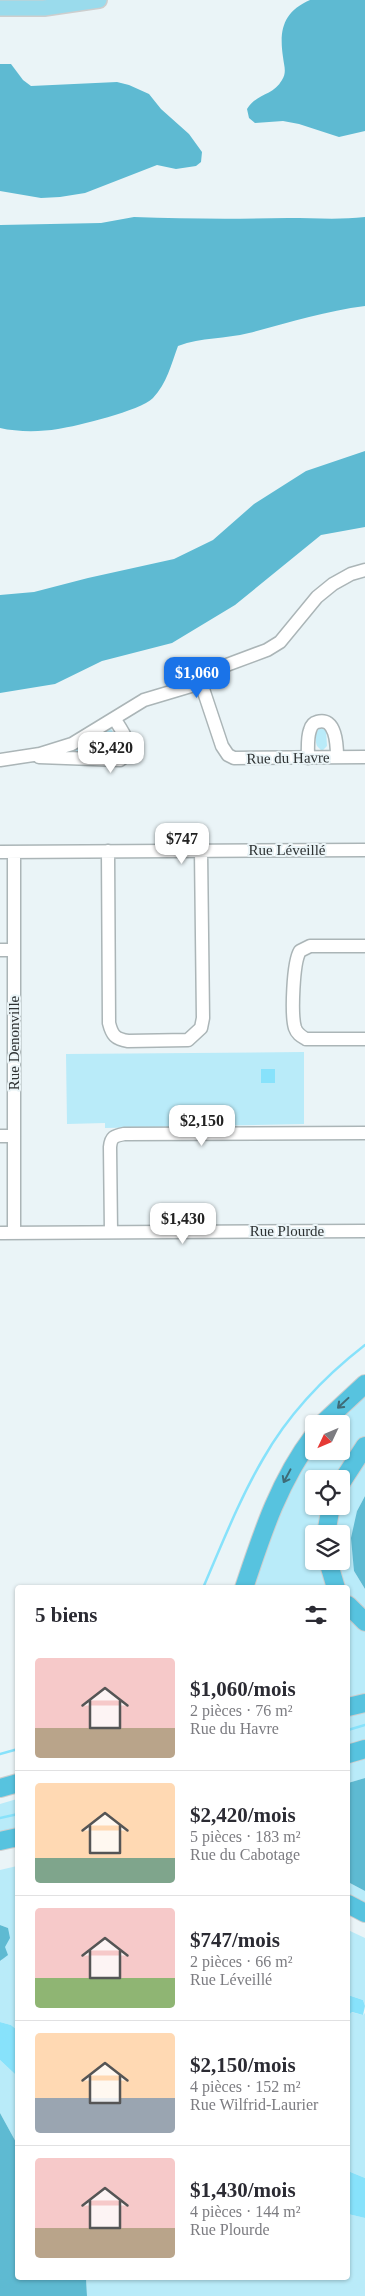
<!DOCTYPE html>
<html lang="fr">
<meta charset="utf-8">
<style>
:root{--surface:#fff;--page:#f2f2f3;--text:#2b2b33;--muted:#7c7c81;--line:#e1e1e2;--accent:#1a73e8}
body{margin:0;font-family:Georgia,serif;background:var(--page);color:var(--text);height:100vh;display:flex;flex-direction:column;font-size:19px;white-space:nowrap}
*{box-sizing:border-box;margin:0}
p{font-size:16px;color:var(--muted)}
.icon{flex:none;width:28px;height:28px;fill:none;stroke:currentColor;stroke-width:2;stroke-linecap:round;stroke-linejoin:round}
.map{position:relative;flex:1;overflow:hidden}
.panel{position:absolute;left:15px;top:1585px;width:335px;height:695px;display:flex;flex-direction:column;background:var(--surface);border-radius:5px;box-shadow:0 1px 4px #0004}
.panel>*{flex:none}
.needle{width:32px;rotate:226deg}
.controls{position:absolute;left:305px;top:1415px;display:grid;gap:10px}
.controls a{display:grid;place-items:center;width:45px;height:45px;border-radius:5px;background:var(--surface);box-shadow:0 1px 4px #0004;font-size:25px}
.price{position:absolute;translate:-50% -42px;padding:0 11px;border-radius:10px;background:#fff;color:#222;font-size:16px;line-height:32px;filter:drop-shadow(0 1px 2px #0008)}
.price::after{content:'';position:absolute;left:50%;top:30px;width:15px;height:11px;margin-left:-8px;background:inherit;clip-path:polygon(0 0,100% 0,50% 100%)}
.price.selected{background:var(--accent);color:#fff}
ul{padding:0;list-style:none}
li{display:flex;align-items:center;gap:15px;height:125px;padding:0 20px}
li+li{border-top:1px solid var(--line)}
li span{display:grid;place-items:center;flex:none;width:140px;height:100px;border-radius:5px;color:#555}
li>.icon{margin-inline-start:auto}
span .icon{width:60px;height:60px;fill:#fffc;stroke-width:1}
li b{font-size:21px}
h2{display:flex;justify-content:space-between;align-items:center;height:60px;padding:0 20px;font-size:21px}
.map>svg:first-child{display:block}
</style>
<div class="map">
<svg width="365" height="2296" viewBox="0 0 365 2296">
<rect width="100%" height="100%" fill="#eaf4f7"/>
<path fill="#b9ebf9" d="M320 728 326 730 327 746 322 751 317 746C315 740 314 732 320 728Z
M111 729 123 747 119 753H69L68 751Z
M304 1052V1124L105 1128V1123L67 1124 66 1054Z
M365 1392V1437L338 1479H314V1506H325L320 1534H314V1561H322L331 1587 250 1588 269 1530 314 1444V1451H341V1424H330Z
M365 1458V1496L357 1511 354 1571 365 1589V1612C358 1606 348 1598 348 1588L344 1587 334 1561H341V1534H332L338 1506H341V1499Z
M348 1612 365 1628V1694L348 1698Z
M365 1710V1741L348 1746V1715Z
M365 1759V1778L348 1783V1764Z
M17 1799V1831L0 1835V1804Z
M17 1866V2030L11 2025 0 2022V1961L2 1960 8 1928 0 1925V1870Z
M348 1882 365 1891V1906L348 1898Z
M348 1930 365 1938V2006L363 2000 348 1995Z
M351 2012 363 2015 365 2013V2178L348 2171V2015Z
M0 2060 17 2076V2144L0 2113Z
M348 2214 365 2218V2296H87L86 2278H348Z"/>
<path fill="#5ebad2" d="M310 0H365V131L339 137 299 124 283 121 255 123 249 118 247 109C257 93 273 96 282 80 287 72 284 66 283 57 279 30 283 12 310 0Z
M0 64H11L23 80 31 86 117 82 129 85 149 94 161 109 189 134 202 152 201 162 196 166 176 169 157 165 85 193 60 197 41 198 0 191Z
M134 217C186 219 237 219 288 218 314 218 339 220 365 217V306C325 311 288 323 249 333 225 339 202 337 178 346 171 365 167 383 153 398 140 411 77 426 58 429 40 432 17 432 0 428V225L101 223Z
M365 451V527L321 535 235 605 172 643 102 661 55 684 0 693V595L34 592 88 578 174 559 213 540 254 504 306 471Z
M365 1496V1589L354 1571 351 1538 357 1511Z
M365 1778V1891L348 1882V1783Z
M0 1925 8 1928 10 1938 5 1947 8 1955 0 1961Z
M0 2113 17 2144 18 2278H86L87 2296H0Z"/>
<path fill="#87e2fb" d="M261 1069H275V1083H261Z
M348 1995 363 2000 365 2006 363 2015 352 2012 348 2015Z
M0 2022 11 2025 17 2030V2076L0 2060Z
M348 2171 365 2178V2218L348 2214Z"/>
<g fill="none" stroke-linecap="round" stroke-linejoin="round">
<path stroke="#87e2fb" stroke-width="2.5" d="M203 1588C222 1544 239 1500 263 1459 288 1415 325 1376 365 1345
M348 1730 365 1725
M0 1754 18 1749
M0 1818 18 1814"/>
<g stroke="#abb5b7" stroke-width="15">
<path id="minor" d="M201 683 222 746 228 755 234 758 365 757
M39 757 120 760C138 748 122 733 115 719
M308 758C308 749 307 738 310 730 311 726 313 723 317 722 336 716 337 745 337 757
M0 760 40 754 72 744 144 700 201 683 224 666 267 650 280 642 317 597 333 584 351 574 365 570
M108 851 109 1023C112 1035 115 1039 128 1041L188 1040 201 1028 203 1018 201 851
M0 852 365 850
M14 853V1233
M365 946H310L300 951C293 962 291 1015 295 1028 297 1034 301 1036 306 1039H365
M0 950H13
M0 1136H14
M111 1232 110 1147C111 1137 114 1136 124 1134L365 1133
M0 1233 365 1231"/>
</g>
<g stroke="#cdcece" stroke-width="18">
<path id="major" d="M0 8H44L99 0"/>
</g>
<g stroke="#cdcece" stroke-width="20">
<path id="highway" d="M322 1424 365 1384
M341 1483 365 1446
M326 1534 331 1506
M328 1561 336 1588
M244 1588C262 1534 279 1481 314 1435
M348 1605 365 1622
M348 1707 365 1703
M348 1754 365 1749
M0 1788 18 1783
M0 1841 18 1837
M348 1904 365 1913"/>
</g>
<use href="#minor" stroke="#fff" stroke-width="12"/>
<use href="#major" stroke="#9adbec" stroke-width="15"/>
<use href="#highway" stroke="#57c3df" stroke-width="18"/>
</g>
<defs><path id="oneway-shaft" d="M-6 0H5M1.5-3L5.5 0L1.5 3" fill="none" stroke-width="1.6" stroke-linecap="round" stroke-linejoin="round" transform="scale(1.25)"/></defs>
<g stroke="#3e6b77">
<use href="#oneway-shaft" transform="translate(343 1403) rotate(137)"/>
<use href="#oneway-shaft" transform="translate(287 1476) rotate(118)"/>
</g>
<g text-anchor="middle" stroke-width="4" stroke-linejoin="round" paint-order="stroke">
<g font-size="15" fill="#2d3132" stroke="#eaf4f7">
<text transform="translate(288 758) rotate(-1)" y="5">Rue du Havre</text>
<text x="287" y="855">Rue Léveillé</text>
<text transform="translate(14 1043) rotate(-90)" y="5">Rue Denonville</text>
<text x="287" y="1236">Rue Plourde</text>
</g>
</g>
</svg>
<div class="controls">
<a><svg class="needle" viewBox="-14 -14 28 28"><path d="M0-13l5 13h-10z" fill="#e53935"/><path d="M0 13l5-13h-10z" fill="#7c7c81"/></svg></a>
<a><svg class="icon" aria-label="locate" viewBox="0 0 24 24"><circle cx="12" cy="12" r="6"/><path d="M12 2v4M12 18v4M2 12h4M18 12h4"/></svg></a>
<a><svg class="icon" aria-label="layers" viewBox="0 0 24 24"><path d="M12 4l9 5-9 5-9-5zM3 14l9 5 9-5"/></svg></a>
</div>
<b class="price selected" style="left:197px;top:699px">$1,060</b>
<b class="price" style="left:111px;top:774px">$2,420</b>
<b class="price" style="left:182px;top:865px">$747</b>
<b class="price" style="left:202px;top:1147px">$2,150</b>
<b class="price" style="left:183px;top:1245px">$1,430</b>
<section class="panel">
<h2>5 biens<svg class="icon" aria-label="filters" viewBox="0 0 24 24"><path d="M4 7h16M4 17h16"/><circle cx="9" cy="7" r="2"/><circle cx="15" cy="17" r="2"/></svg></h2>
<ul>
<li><span style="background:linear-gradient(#f6c9c9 70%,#b9a48a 0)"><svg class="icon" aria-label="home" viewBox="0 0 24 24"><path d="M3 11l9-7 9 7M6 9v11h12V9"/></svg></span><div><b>$1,060/mois</b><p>2 pièces · 76 m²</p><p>Rue du Havre</p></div></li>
<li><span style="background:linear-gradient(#ffd9b3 75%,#7fa58c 0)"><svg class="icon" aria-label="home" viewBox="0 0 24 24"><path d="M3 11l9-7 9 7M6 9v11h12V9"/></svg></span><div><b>$2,420/mois</b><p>5 pièces · 183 m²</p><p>Rue du Cabotage</p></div></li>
<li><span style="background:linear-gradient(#f6c9c9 70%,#8fb573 0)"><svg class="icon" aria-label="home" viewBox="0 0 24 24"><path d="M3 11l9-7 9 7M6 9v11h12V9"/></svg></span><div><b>$747/mois</b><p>2 pièces · 66 m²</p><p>Rue Léveillé</p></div></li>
<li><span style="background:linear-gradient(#ffd9b3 65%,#9aa5b1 0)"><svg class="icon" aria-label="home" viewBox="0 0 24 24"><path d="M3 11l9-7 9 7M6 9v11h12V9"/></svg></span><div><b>$2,150/mois</b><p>4 pièces · 152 m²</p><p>Rue Wilfrid-Laurier</p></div></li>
<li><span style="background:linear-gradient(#f6c9c9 70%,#b9a48a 0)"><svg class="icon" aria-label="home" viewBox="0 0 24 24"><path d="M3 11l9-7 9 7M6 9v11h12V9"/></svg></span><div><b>$1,430/mois</b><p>4 pièces · 144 m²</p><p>Rue Plourde</p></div></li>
</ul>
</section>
</div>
